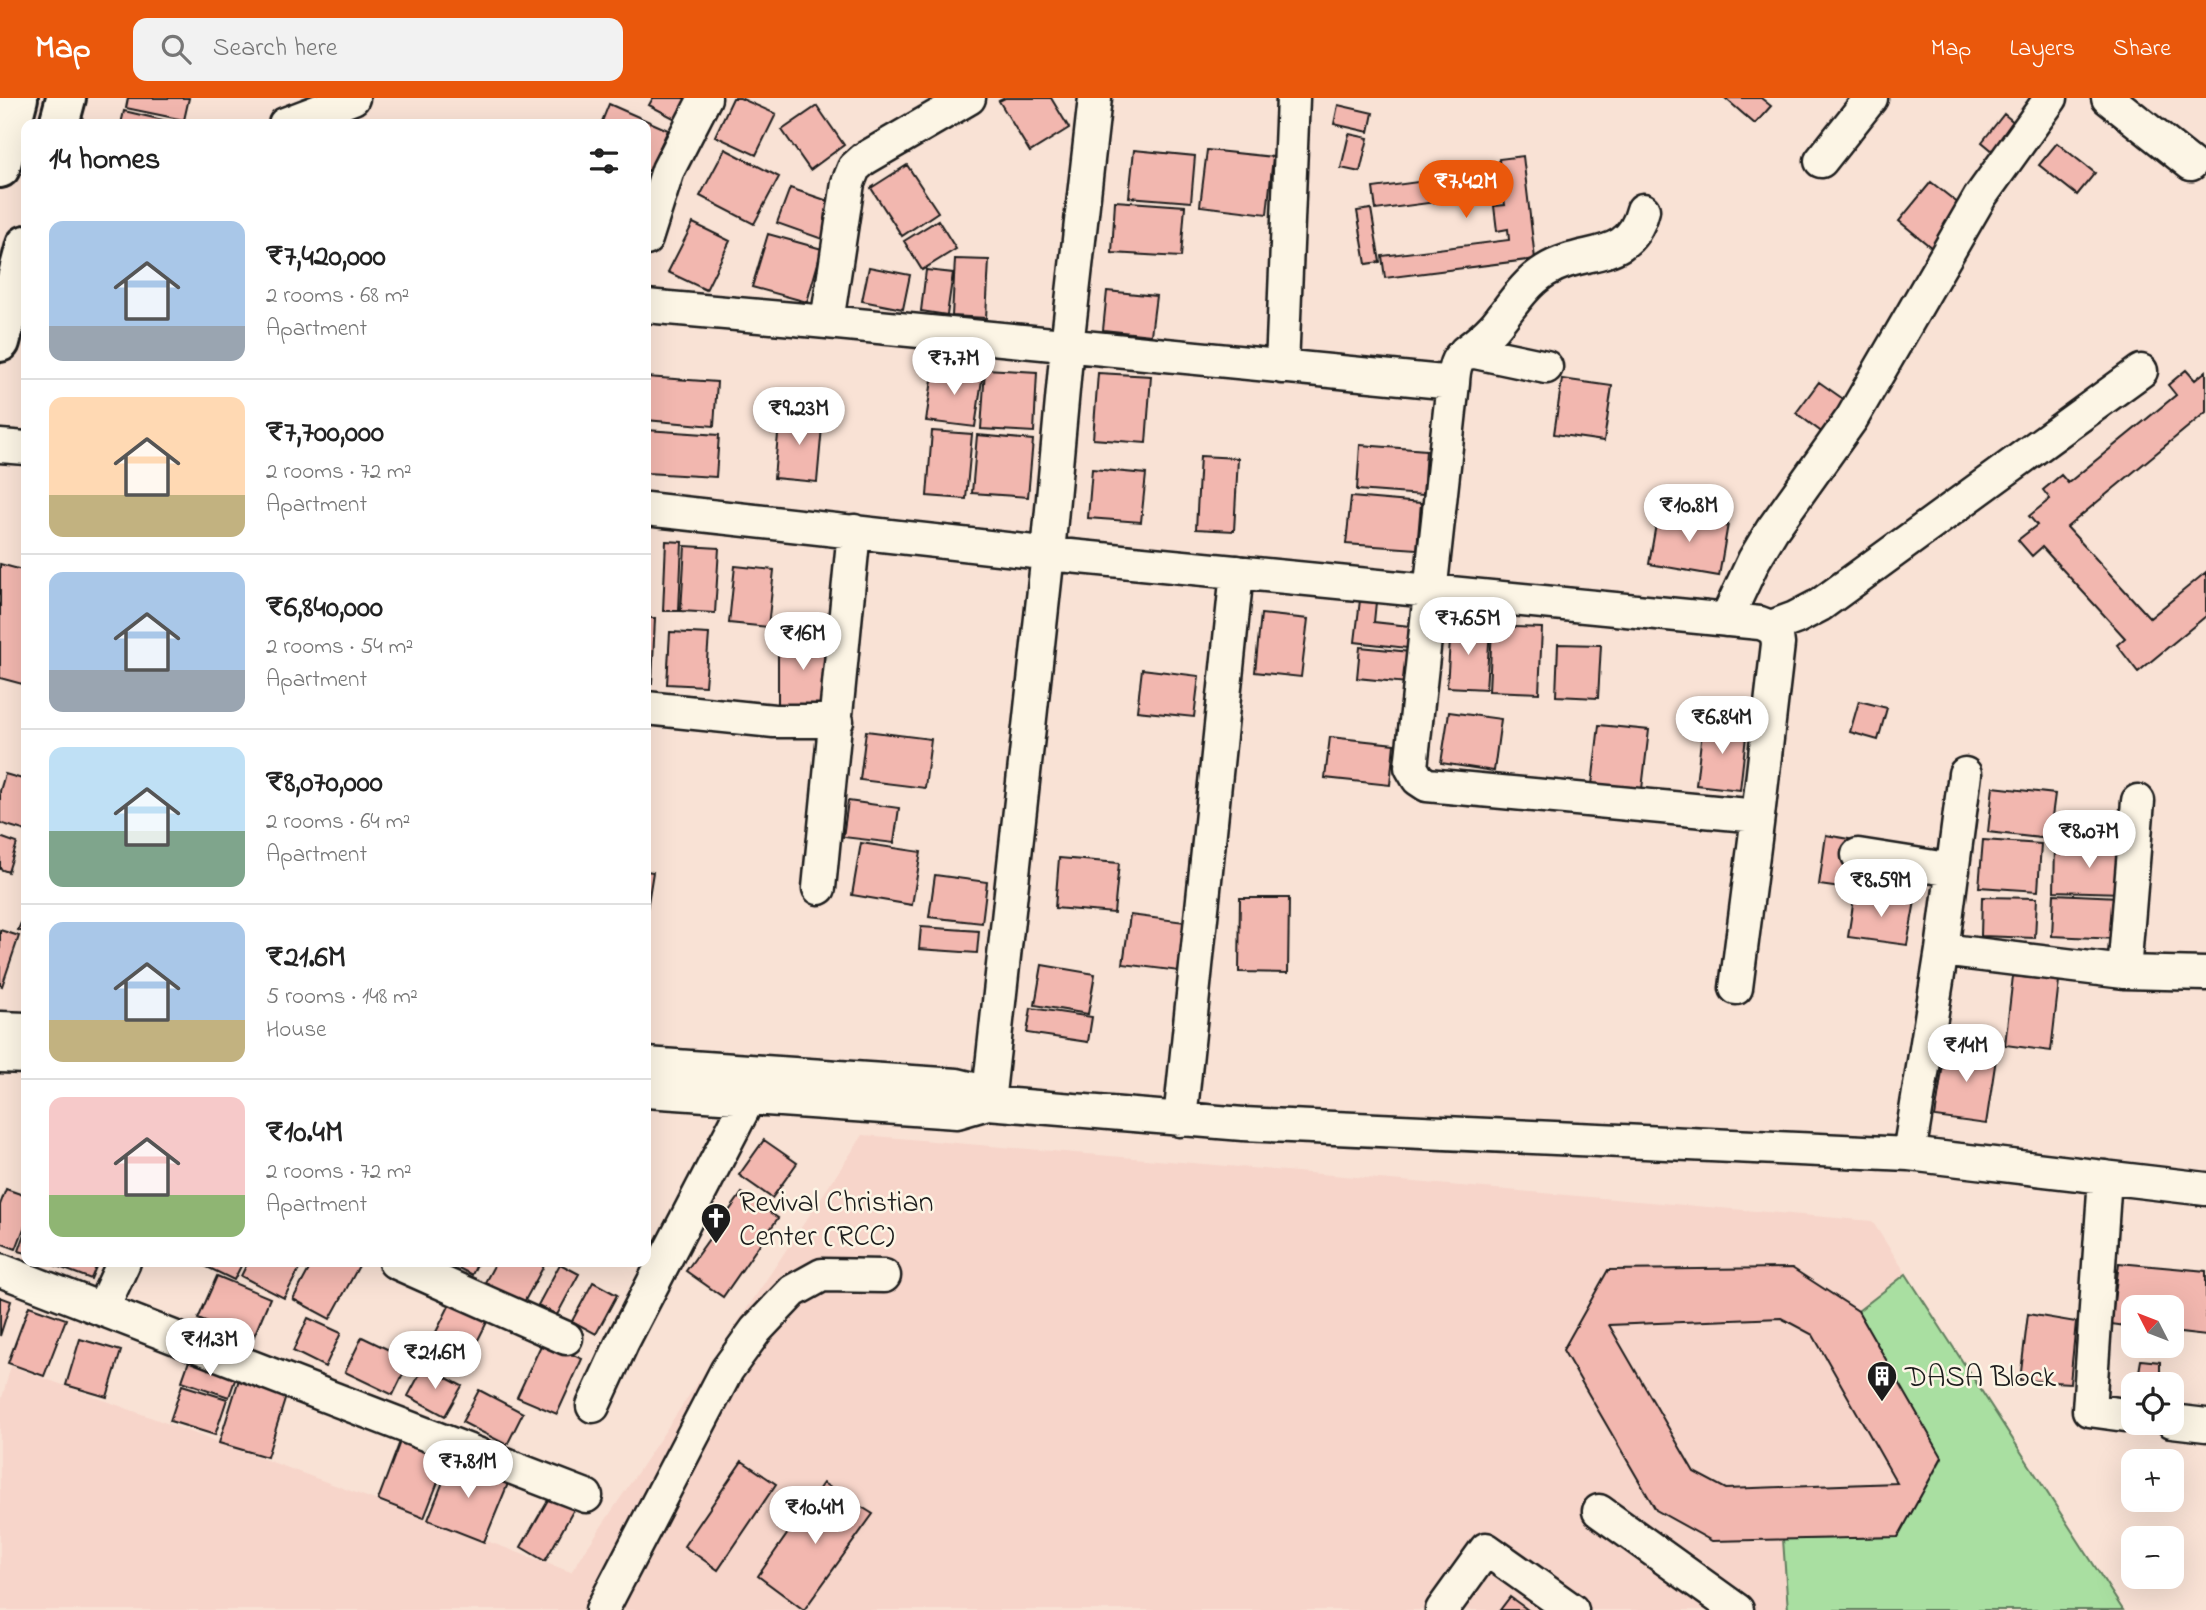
<!DOCTYPE html>
<meta charset="utf-8">
<style>
:root{--surface:#fff;--page:#f2f2f2;--text:#222;--muted:#767676;--line:#e0e0e0;--accent:#ea580c}
body{margin:0;font-family:"Indie Flower",sans-serif;background:var(--page);color:var(--text);height:100vh;display:flex;flex-direction:column;font-size:26px;white-space:nowrap}
*{box-sizing:border-box;margin:0}
p{font-size:23px;color:var(--muted)}
.icon{flex:none;width:38px;height:38px;fill:none;stroke:currentColor;stroke-width:2;stroke-linecap:round;stroke-linejoin:round}
.map{position:relative;flex:1;overflow:hidden}
.drawer{position:absolute;left:21px;top:21px;width:630px;height:1148px;display:flex;flex-direction:column;background:var(--surface);border-radius:14px;box-shadow:0 7px 28px #0002}
.drawer>*{flex:none}
.needle{width:46px;rotate:312deg}
.controls{position:absolute;left:2121px;top:1197px;display:grid;gap:14px}
.controls a{display:grid;place-items:center;width:63px;height:63px;border-radius:14px;background:var(--surface);box-shadow:0 7px 28px #0002;font-size:35px}
.price{position:absolute;translate:-50% -60px;padding:0 16px;border-radius:24px;background:#fff;color:#222;font-size:23px;line-height:46px;filter:drop-shadow(0 2px 4px #0008)}
.price::after{content:'';position:absolute;left:50%;top:42px;width:21px;height:16px;margin-left:-10px;background:inherit;clip-path:polygon(0 0,100% 0,50% 100%)}
.price.on{background:var(--accent);color:#fff}
ul{padding:0;list-style:none}
li{display:flex;align-items:center;gap:21px;height:175px;padding:0 28px}
li+li{border-top:2px solid var(--line)}
li span{display:grid;place-items:center;flex:none;width:196px;height:140px;border-radius:14px;color:#555}
li>.icon{margin-inline-start:auto}
span .icon{width:84px;height:84px;fill:#fffc;stroke-width:1}
li b{font-size:30px}
h2{display:flex;justify-content:space-between;align-items:center;height:84px;padding:0 28px;font-size:30px}
header{display:flex;align-items:center;gap:42px;box-sizing:border-box;height:98px;padding:0 35px;background:var(--accent);color:#fff}
header strong{font-size:33px}
nav{display:flex;gap:38px;margin-inline-start:auto;font-size:24px}
.search{width:490px;height:63px;background:var(--page);display:flex;align-items:center;gap:18px;box-sizing:border-box;padding:0 24px;border-radius:14px;color:var(--muted);font-size:26px}
.map>svg:first-child{display:block}
</style>
<header>
<strong>Map</strong>
<div class="search"><svg class="icon" aria-label="search" viewBox="0 0 24 24"><circle cx="10" cy="10" r="6"/><path d="M15 15l6 6"/></svg>Search here</div>
<nav><a>Map</a><a>Layers</a><a>Share</a></nav>
</header>
<div class="map">
<svg width="2206" height="1512" viewBox="0 0 2206 1512">
<rect width="100%" height="100%" fill="#f9e2d5"/>
<filter id="ink" filterUnits="userSpaceOnUse"><feTurbulence type="fractalNoise" baseFrequency=".0143" numOctaves="2"/><feDisplacementMap in="SourceGraphic" scale="14" xChannelSelector="R" yChannelSelector="G"/><feConvolveMatrix kernelMatrix="1 2 1 2 8 2 1 2 1" color-interpolation-filters="sRGB"/></filter>
<g filter="url(#ink)">
<path fill="#f7d5ca" d="M863 1037 1872 1123 2123 1512H0V1307L11 1268 571 1474Z"/>
<path fill="#a9dfa1" stroke="#627e5e" stroke-width="2" d="M1906 1176 2123 1512H1788L1783 1441 1898 1439 1942 1360 1858 1213Z"/>
<path fill="#f2b7af" stroke="#1c1c1c" stroke-width="2" fill-rule="evenodd" d="M128 0H189L184 22 126 10Z
M653 0H694L681 24 649 7Z
M733 0H740L776 16 756 57 715 38Z
M1005 0H1051L1069 30 1030 54 999 3Z
M1725 0H1761L1771 8 1755 26Z
M609 6 668 32 649 73 646 72V26H601Z
M1338 7 1373 15 1369 34 1334 26Z
M817 8 844 47 810 72 782 32Z
M124 13 180 26H121Z
M2004 16 2016 26 1994 54 1982 44Z
M1349 36 1368 40 1360 74 1341 70Z
M2057 45 2095 75 2077 97 2039 67Z
M725 51 779 79 754 126 700 98Z
M1134 52 1195 58 1191 104 1129 99Z
M1207 52 1273 59 1267 116 1200 108Z
M1523 58 1535 161 1385 180 1382 158 1509 142 1508 131 1497 133 1494 108 1505 107 1503 95 1376 112 1373 90 1500 73 1499 61Z
M907 67 938 114 902 138 871 90Z
M1931 84 1964 110 1932 150 1899 123Z
M790 90 837 106 825 142 777 125Z
M1115 103 1185 108 1181 159 1112 155Z
M1371 111 1380 164 1366 166 1357 113Z
M938 122 956 151 922 172 904 143Z
M693 125 730 143 706 192 668 174Z
M768 136 822 151 807 204 752 189Z
M955 161 989 162 986 220 952 218Z
M869 169 910 177 903 211 862 203Z
M926 172 953 175 947 217 921 213Z
M1107 193 1156 198 1151 237 1103 232Z
M934 268 983 275 975 329 926 323Z
M985 271 1037 274 1034 334 981 331Z
M2186 272 2195 282 2206 273V314L2067 429 2150 520 2206 474V518L2138 574 2117 547 2125 540 2042 449 2032 458 2018 442 2037 427 2029 418 2050 401 2043 392 2061 377 2068 385 2176 297 2168 287Z
M1098 275 1151 278 1146 345 1093 341Z
M646 279 717 284 714 328 646 322Z
M1562 281 1612 288 1604 343 1554 336Z
M1819 284 1846 303 1823 335 1796 315Z
M780 315 823 318 817 384 774 380Z
M646 332 719 337 716 379 646 375Z
M932 333 972 336 966 401 927 398Z
M977 337 1033 342 1028 399 972 395Z
M1360 347 1426 352 1423 397 1357 392Z
M1200 358 1238 360 1234 433 1196 431Z
M1092 371 1146 376 1141 424 1088 420Z
M1351 399 1421 405 1417 451 1346 446Z
M1658 415 1728 426 1719 478 1649 466Z
M666 443 682 444 679 513H663Z
M685 448 719 450 715 515 681 513Z
M0 466 26 473V587L0 580Z
M735 468 774 472 768 529 729 525Z
M1360 502 1376 504 1374 524 1409 528 1407 550 1355 544Z
M1261 516 1308 521 1301 579 1255 574Z
M646 520H655L652 585H646Z
M1451 527 1490 530 1486 591 1447 589Z
M1492 528 1542 530 1539 595 1489 593Z
M670 534 709 536 705 588 667 586Z
M778 541H829V607L778 608Z
M1558 546 1601 547 1598 600 1556 598Z
M1360 549 1410 554 1407 585 1357 580Z
M1142 571 1199 578 1194 619 1137 613Z
M1859 603 1887 610 1878 642 1850 634Z
M1449 614 1501 621 1494 673 1441 665Z
M1703 625 1747 629 1740 692 1696 687Z
M1599 627 1649 632 1642 691 1592 687Z
M866 633 931 641 925 690 860 682Z
M1330 639 1394 646 1390 687 1325 680Z
M5 676 26 682V733L0 725V693Z
M1993 689 2055 696 2049 741 1988 734Z
M848 703 899 710 894 745 843 739Z
M1826 737 1855 742 1848 791 1819 787Z
M0 739 17 745 8 774 0 771Z
M1983 742 2041 746 2038 793 1979 789Z
M861 745 921 754 912 807 852 797Z
M2055 748 2124 750 2123 795 2054 793Z
M1059 760 1119 765 1114 815 1055 810Z
M646 773 653 774 646 817Z
M935 777 987 784 982 825 929 819Z
M1855 794 1915 803 1907 847 1848 839Z
M2054 796 2119 799 2117 841 2052 838Z
M1982 799 2037 800 2035 840 1981 838Z
M1240 800H1289L1288 875 1239 874Z
M26 813V835L18 832Z
M1130 817 1185 824 1179 873 1123 866Z
M921 829 979 833 977 855 919 851Z
M0 832 19 838 2 888 0 887Z
M1042 867 1095 876 1088 916 1035 907Z
M2013 878 2059 883 2051 953 2005 947Z
M1031 910 1092 919 1088 944 1027 935Z
M1946 946 1997 954 1986 1026 1935 1019Z
M764 1042 797 1065 772 1100 739 1077Z
M6 1091 26 1098V1125L16 1151 0 1145V1107Z
M742 1095 778 1120 723 1199 686 1173Z
M26 1133V1155L19 1153Z
M46 1164H98L91 1181Z
M207 1164H243L234 1182 205 1168Z
M248 1164H303L284 1200 241 1178Z
M313 1164H361L330 1221 293 1201Z
M447 1164H478L472 1177Z
M496 1164H546L522 1208 483 1188Z
M2119 1165 2206 1173V1238L2172 1234V1209H2133V1229L2111 1226Z
M560 1166 579 1176 557 1217 538 1207Z
M1792 1170 1858 1213 1942 1359 1898 1439 1712 1443 1656 1412 1563 1252 1608 1172ZM1781 1220 1813 1237 1897 1385 1726 1391 1694 1374 1609 1227Z
M217 1178 270 1200 252 1243 198 1221Z
M593 1184 617 1197 596 1236 572 1223Z
M0 1199 11 1203 0 1238Z
M452 1202 489 1220 461 1276 424 1258Z
M29 1208 66 1221 44 1278 8 1265Z
M2028 1216 2076 1224 2070 1285 2020 1282Z
M308 1220 341 1235 325 1269 293 1253Z
M362 1239 410 1262 393 1297 345 1274Z
M80 1241 121 1253 107 1299 66 1287Z
M543 1243 582 1261 557 1316 517 1299Z
M190 1260 237 1276 229 1299 182 1283Z
M2141 1262 2160 1264V1286H2137Z
M424 1268 462 1288 445 1318 408 1298Z
M240 1278 288 1292 267 1359 219 1345Z
M182 1287 227 1301 215 1337 170 1323Z
M479 1292 523 1315 507 1347 462 1324Z
M401 1341 448 1358 424 1420 378 1402Z
M452 1361 509 1383 484 1444 428 1422Z
M742 1363 776 1386 718 1472 684 1448Z
M823 1385 873 1416 804 1512 758 1478Z
M553 1393 577 1406 545 1463 521 1449Z
M1510 1499 1528 1512H1500Z"/>
<g fill="none" stroke-linecap="round" stroke-linejoin="round">
<g stroke="#1c1c1c" stroke-width="37">
<path id="minor" d="M2108 0 2191 66
M285 26 353 0
M1821 63 1871 0
M646 141 668 72 705 0
M646 208 827 224 1453 285
M827 224 848 85 854 70 864 61 969 0
M1465 254C1476 246 1485 239 1494 229 1510 210 1524 186 1545 173 1584 148 1629 167 1643 112
M1282 269 1293 0
M0 348 26 350
M646 411 1070 458 1760 525C1772 529 1777 533 1778 546L1758 718 1427 687 1418 681 1411 669 1453 285C1454 268 1456 254 1475 254L1546 269
M1726 522 1754 462 1772 432 1852 320 1980 99 2051 0
M1771 529 1795 520 1820 507 2141 273
M646 610 774 623H837
M1858 757 1953 772
M819 790 854 433
M1942 852 2124 874 2206 876
M2124 874 2138 703
M1736 890 1758 718
M0 930 26 931
M0 958 26 959
M646 966 957 987 973 991 988 1005
M646 993 957 1014 988 1005 1243 1026 1909 1056 2206 1091
M988 1005 1048 455 1067 248 1095 0
M1180 1022 1237 474
M1909 1056 1942 852 1965 676
M2105 1079 2089 1312 2133 1318
M395 1164 566 1240
M0 1172 586 1398
M102 1211 124 1164
M593 1308 622 1245 749 1000
M2172 1323 2206 1327
M1599 1413 1737 1512
M602 1512 727 1272 756 1232 793 1193 822 1177 884 1178
M1442 1512 1486 1451 1572 1512"/>
</g>
<g stroke="#1c1c1c" stroke-width="44">
<path id="major" d="M59 26 66 0
M0 70 18 0
M0 244 26 147"/>
</g>
<use href="#minor" stroke="#fcf5e5" stroke-width="32"/>
<use href="#major" stroke="#fcf5e5" stroke-width="38"/>
</g>
</g>
<defs>
<g id="church-pin" transform="scale(1.575)"><path d="M0 17L-7.5 6A9.5 9.5 0 1 1 7.5 6Z" fill="#1c1c1c" stroke="#fcf5e5"/><path d="M-1.2-6h2.4v3.5h3.3v2.4h-3.3V6h-2.4V-.1h-3.3v-2.4h3.3Z" fill="#fff"/></g>
<g id="building-pin" transform="scale(1.575)"><path d="M0 17L-7.5 6A9.5 9.5 0 1 1 7.5 6Z" fill="#1c1c1c" stroke="#fcf5e5"/><path d="M-4-6H4V6H1V3H-1V6H-4ZM-2.5-4.3h1.7v1.8h-1.7ZM.8-4.3h1.7v1.8H.8ZM-2.5-1h1.7V.8h-1.7ZM.8-1h1.7V.8H.8Z" fill="#fff"/></g>
</defs>
<g fill-rule="evenodd">
<use href="#church-pin" x="716" y="1120"/>
<use href="#building-pin" x="1882" y="1278"/>
</g>
<g text-anchor="middle" stroke-width="5" stroke-linejoin="round" paint-order="stroke">
<g font-size="30" fill="#1c1c1c" stroke="#fcf5e5" text-anchor="start">
<text x="739" y="1113">Revival Christian<tspan x="739" dy="34">Center (RCC)</tspan></text>
<text x="1905" y="1288">DASA Block</text>
</g>
</g>
</svg>
<div class="controls">
<a><svg class="needle" viewBox="-14 -14 28 28"><path d="M0-13l5 13h-10z" fill="#e53935"/><path d="M0 13l5-13h-10z" fill="#767676"/></svg></a>
<a><svg class="icon" aria-label="locate" viewBox="0 0 24 24"><circle cx="12" cy="12" r="6"/><path d="M12 2v4M12 18v4M2 12h4M18 12h4"/></svg></a>
<a>+</a>
<a>−</a>
</div>
<b class="price on" style="left:1466px;top:122px">₹7.42M</b>
<b class="price" style="left:954px;top:299px">₹7.7M</b>
<b class="price" style="left:799px;top:349px">₹9.23M</b>
<b class="price" style="left:1689px;top:446px">₹10.8M</b>
<b class="price" style="left:1468px;top:559px">₹7.65M</b>
<b class="price" style="left:803px;top:574px">₹16M</b>
<b class="price" style="left:1722px;top:658px">₹6.84M</b>
<b class="price" style="left:2089px;top:772px">₹8.07M</b>
<b class="price" style="left:1881px;top:821px">₹8.59M</b>
<b class="price" style="left:1966px;top:986px">₹14M</b>
<b class="price" style="left:210px;top:1280px">₹11.3M</b>
<b class="price" style="left:435px;top:1293px">₹21.6M</b>
<b class="price" style="left:468px;top:1402px">₹7.81M</b>
<b class="price" style="left:815px;top:1448px">₹10.4M</b>
<section class="drawer">
<h2>14 homes<svg class="icon" aria-label="filters" viewBox="0 0 24 24"><path d="M4 7h16M4 17h16"/><circle cx="9" cy="7" r="2"/><circle cx="15" cy="17" r="2"/></svg></h2>
<ul>
<li><span style="background:linear-gradient(#a9c7e8 75%,#9aa5b1 0)"><svg class="icon" aria-label="home" viewBox="0 0 24 24"><path d="M3 11l9-7 9 7M6 9v11h12V9"/></svg></span><div><b>₹7,420,000</b><p>2 rooms · 68 m²</p><p>Apartment</p></div></li>
<li><span style="background:linear-gradient(#ffd9b3 70%,#c2b280 0)"><svg class="icon" aria-label="home" viewBox="0 0 24 24"><path d="M3 11l9-7 9 7M6 9v11h12V9"/></svg></span><div><b>₹7,700,000</b><p>2 rooms · 72 m²</p><p>Apartment</p></div></li>
<li><span style="background:linear-gradient(#a9c7e8 70%,#9aa5b1 0)"><svg class="icon" aria-label="home" viewBox="0 0 24 24"><path d="M3 11l9-7 9 7M6 9v11h12V9"/></svg></span><div><b>₹6,840,000</b><p>2 rooms · 54 m²</p><p>Apartment</p></div></li>
<li><span style="background:linear-gradient(#bfe0f5 60%,#7fa58c 0)"><svg class="icon" aria-label="home" viewBox="0 0 24 24"><path d="M3 11l9-7 9 7M6 9v11h12V9"/></svg></span><div><b>₹8,070,000</b><p>2 rooms · 64 m²</p><p>Apartment</p></div></li>
<li><span style="background:linear-gradient(#a9c7e8 70%,#c2b280 0)"><svg class="icon" aria-label="home" viewBox="0 0 24 24"><path d="M3 11l9-7 9 7M6 9v11h12V9"/></svg></span><div><b>₹21.6M</b><p>5 rooms · 148 m²</p><p>House</p></div></li>
<li><span style="background:linear-gradient(#f6c9c9 70%,#8fb573 0)"><svg class="icon" aria-label="home" viewBox="0 0 24 24"><path d="M3 11l9-7 9 7M6 9v11h12V9"/></svg></span><div><b>₹10.4M</b><p>2 rooms · 72 m²</p><p>Apartment</p></div></li>
</ul>
</section>
</div>
